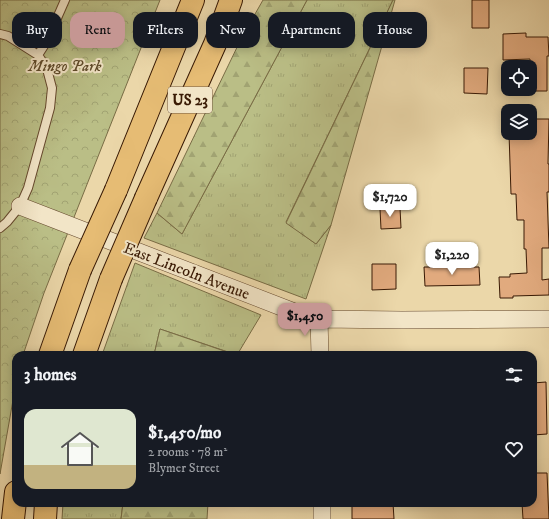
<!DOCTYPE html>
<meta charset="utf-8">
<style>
:root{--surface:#171b24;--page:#20242c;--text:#f1f3f6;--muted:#9ea1a6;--line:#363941;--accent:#c59692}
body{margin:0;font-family:"IM FELL DW Pica",serif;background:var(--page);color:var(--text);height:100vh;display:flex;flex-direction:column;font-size:15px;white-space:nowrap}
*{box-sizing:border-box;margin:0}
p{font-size:13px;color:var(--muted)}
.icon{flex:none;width:22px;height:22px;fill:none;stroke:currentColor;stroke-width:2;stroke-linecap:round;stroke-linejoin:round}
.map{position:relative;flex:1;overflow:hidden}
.side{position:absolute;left:12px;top:351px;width:525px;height:156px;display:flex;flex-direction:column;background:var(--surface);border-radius:12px;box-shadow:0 2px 10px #0003}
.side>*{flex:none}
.guide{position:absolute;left:12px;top:12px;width:525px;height:36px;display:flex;gap:8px}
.buttons{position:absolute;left:501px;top:60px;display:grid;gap:8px}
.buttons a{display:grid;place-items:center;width:36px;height:36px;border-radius:8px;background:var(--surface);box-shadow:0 2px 10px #0003;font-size:20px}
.price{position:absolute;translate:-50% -34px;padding:0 9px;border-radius:8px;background:#fff;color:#222;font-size:13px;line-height:26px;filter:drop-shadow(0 1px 2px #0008)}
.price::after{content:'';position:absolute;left:50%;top:24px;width:12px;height:9px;margin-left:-6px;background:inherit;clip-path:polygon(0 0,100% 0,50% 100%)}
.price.on{background:var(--accent);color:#111}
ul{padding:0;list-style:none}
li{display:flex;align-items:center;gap:12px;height:100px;padding:0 12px}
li+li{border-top:1px solid var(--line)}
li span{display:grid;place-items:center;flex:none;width:112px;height:80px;border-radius:12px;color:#555}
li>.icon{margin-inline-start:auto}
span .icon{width:48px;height:48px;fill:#fffc;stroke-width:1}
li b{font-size:17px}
h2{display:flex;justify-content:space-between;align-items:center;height:48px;padding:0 12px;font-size:17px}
.chip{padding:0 14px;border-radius:12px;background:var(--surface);box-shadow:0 2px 10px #0003;font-size:14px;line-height:36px}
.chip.on{background:var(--accent);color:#111}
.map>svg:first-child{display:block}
</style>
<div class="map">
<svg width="549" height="519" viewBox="0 0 549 519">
<defs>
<pattern id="grass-tufts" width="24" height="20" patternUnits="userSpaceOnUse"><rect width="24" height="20" fill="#babe86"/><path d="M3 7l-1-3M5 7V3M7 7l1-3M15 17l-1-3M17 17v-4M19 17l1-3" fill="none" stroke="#a1a372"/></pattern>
<pattern id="forest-firs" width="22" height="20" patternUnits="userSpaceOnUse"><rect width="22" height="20" fill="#babe86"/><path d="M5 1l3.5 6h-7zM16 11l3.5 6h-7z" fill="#a1a372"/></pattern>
<pattern id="park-crowns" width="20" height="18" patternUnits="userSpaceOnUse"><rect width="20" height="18" fill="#babe86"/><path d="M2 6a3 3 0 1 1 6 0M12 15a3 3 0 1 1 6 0" fill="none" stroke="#a1a372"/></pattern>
</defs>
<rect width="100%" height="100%" fill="#ebd7a9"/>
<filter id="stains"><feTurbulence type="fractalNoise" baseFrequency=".005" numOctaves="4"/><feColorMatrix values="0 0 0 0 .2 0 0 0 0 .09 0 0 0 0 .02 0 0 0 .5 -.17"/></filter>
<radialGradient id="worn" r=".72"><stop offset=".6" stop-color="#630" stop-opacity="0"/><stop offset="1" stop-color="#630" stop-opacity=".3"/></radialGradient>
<path fill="url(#grass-tufts)" stroke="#796c45" d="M307 0H393L286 222 316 244 331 225 306 299 144 238 157 213 182 234Z
M135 263 261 315 237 355 160 329 154 355H102Z
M63 503H123L121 519H62Z"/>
<path fill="url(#forest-firs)" stroke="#796c45" d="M263 0H307L182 234 157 213 242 37Z
M393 0H395L331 225 316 244 286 223Z
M160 329 236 355H154Z
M123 503H208L207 519H121Z"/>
<path fill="url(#park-crowns)" stroke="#796c45" d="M0 0H160L44 293 23 355H16V383L0 474Z"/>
<path fill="#e1aa7e" stroke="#381904" d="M472 0H489V28H472Z
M526 33V37H548L549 56H547V91H530V59L503 60V34Z
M464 68H488L487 94 464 93Z
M530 119H549L548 164H549V192H547L549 248H542V280L549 279V295L513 296V298H500L499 277H510V274L527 273 526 249H524V220H517L516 194H511L509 133H530Z
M400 208 401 228 381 229 380 209Z
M372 264H396V289L372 290Z
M424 267H479L480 285 425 286Z
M546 382 547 434 533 435V383Z
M533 473H547L549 519H523L522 503H533Z
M352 503H393L394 519H352Z"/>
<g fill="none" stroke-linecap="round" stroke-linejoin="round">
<g stroke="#65482d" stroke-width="10">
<path id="service" d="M0 34 8 36 38 55 47 69 52 88 50 108 28 188 20 206 7 222 0 228
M38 55 47 41 65 0"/>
</g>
<g stroke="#65482d" stroke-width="18">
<path id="minor" d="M20 206 302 315 321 319 402 320 549 319
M319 319 320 355
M322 503V519"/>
</g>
<g stroke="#381904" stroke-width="24">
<path id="motorway" d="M116 190 193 0
M146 198 215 44 231 0
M50 355 80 270
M84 355 111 279
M13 519 16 492
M45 519 46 503"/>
</g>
<use href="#service" stroke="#f2e5c7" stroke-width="8"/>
<use href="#minor" stroke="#f2e5c7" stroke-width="17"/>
<use href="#motorway" stroke="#e6bc74" stroke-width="22"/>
<g stroke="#381904" stroke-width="24" stroke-linecap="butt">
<path id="motorway-bridge" d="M80 270 116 190
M111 279 146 198"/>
</g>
<use href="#motorway-bridge" stroke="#e6bc74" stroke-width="22"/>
</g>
<g text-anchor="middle" stroke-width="4" stroke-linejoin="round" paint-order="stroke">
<rect fill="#f2e5c7" stroke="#70563e" stroke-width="1" x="168" y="87" width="44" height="26" rx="3"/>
<g font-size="15" font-weight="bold" fill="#381904">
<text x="190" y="105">US 23</text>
</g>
<g font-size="16" font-style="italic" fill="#5f4b2b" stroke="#f2e5c7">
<text x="65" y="71">Mingo Park</text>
</g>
<g font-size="16" fill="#381904" stroke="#f2e5c7">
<text transform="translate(187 270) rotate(21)" y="6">East Lincoln Avenue</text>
</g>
</g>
<rect width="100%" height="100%" filter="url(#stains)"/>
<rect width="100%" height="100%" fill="url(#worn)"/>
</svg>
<div class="buttons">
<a><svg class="icon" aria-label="locate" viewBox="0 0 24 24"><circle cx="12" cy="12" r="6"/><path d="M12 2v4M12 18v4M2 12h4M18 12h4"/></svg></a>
<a><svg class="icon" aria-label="layers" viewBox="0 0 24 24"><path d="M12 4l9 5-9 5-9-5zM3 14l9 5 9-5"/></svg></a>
</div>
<b class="price" style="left:390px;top:218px">$1,720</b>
<b class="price" style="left:452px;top:276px">$1,220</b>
<b class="price on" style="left:305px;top:337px">$1,450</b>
<div class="guide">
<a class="chip">Buy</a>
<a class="chip on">Rent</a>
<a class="chip">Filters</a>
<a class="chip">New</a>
<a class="chip">Apartment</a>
<a class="chip">House</a>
</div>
<section class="side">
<h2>3 homes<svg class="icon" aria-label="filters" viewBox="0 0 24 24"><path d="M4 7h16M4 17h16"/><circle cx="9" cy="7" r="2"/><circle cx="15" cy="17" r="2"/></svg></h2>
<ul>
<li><span style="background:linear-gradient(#dfe7d0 70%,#c2b280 0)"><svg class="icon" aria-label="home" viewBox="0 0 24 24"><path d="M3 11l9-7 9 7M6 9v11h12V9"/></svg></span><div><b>$1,450/mo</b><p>2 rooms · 78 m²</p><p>Blymer Street</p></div><svg class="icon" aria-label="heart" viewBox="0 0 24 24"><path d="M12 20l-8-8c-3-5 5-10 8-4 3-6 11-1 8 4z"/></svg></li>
</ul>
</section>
</div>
